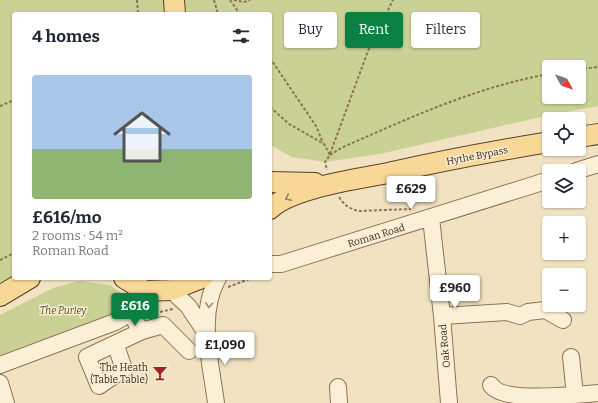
<!DOCTYPE html>
<meta charset="utf-8">
<style>
:root{--surface:#fff;--page:#f2f2f3;--text:#1f2937;--muted:#747a83;--line:#e0e1e3;--accent:#0b8043}
body{margin:0;font-family:Bitter,serif;background:var(--page);color:var(--text);height:100vh;display:flex;flex-direction:column;font-size:15px;white-space:nowrap}
*{box-sizing:border-box;margin:0}
p{font-size:13px;color:var(--muted)}
.icon{flex:none;width:22px;height:22px;fill:none;stroke:currentColor;stroke-width:2;stroke-linecap:round;stroke-linejoin:round}
.map{position:relative;flex:1;overflow:hidden}
.sheet{position:absolute;left:12px;top:12px;width:260px;height:268px;display:flex;flex-direction:column;background:var(--surface);border-radius:4px;box-shadow:0 1px 3px #0004}
.sheet>*{flex:none}
.guide{position:absolute;left:284px;top:12px;width:254px;height:36px;display:flex;gap:8px}
.needle{width:26px;rotate:130deg}
.buttons{position:absolute;left:542px;top:60px;display:grid;gap:8px}
.buttons a{display:grid;place-items:center;width:44px;height:44px;border-radius:4px;background:var(--surface);box-shadow:0 1px 3px #0004;font-size:20px}
.price{position:absolute;translate:-50% -34px;padding:0 9px;border-radius:4px;background:#fff;color:#222;font-size:13px;line-height:26px;filter:drop-shadow(0 1px 2px #0008)}
.price::after{content:'';position:absolute;left:50%;top:24px;width:12px;height:9px;margin-left:-6px;background:inherit;clip-path:polygon(0 0,100% 0,50% 100%)}
.price.current{background:var(--accent);color:#fff}
ul{padding:0;list-style:none}
li{display:grid;align-content:center;gap:8px;height:212px;padding:0 20px}
li+li{border-top:1px solid var(--line)}
li span{display:grid;place-items:center;height:124px;border-radius:4px;color:#555}
li>.icon{margin-inline-start:auto}
span .icon{width:72px;height:72px;fill:#fffc;stroke-width:1}
li b{font-size:17px}
h2{display:flex;justify-content:space-between;align-items:center;height:48px;padding:0 20px;font-size:17px}
.tag{padding:0 14px;border-radius:4px;background:var(--surface);box-shadow:0 1px 3px #0004;font-size:14px;line-height:36px}
.tag.current{background:var(--accent);color:#fff}
.map>svg:first-child{display:block}
</style>
<div class="map">
<svg width="598" height="403" viewBox="0 0 598 403">
<rect width="100%" height="100%" fill="#f1e3c2"/>
<path fill="#cad195" fill-rule="evenodd" d="M0 0H170L171 14H14V278L0 289Z
M182 0H598V106L545 116 380 154 325 162 292 157 270 145V14H187ZM549 67H579V97H549Z
M79 281 110 285 122 294 124 306 115 316 0 356V315L53 288Z"/>
<g fill="none" stroke-linecap="round" stroke-linejoin="round">
<g stroke="#8d7357" stroke-width="18">
<path id="minor" d="M576 171 598 164
M431 218 442 316 449 403
M270 264H281L549 180
M171 290 188 306 206 333
M442 316 507 312 520 316 528 312 545 310 563 320
M136 323 142 331 163 325 189 351
M116 346 124 369 99 386 87 357 142 331
M571 357 575 395
M0 365 115 322 129 314 145 291
M0 383 6 403
M491 385C502 403 575 395 598 393
M338 387 339 403
M216 403C211 363 197 315 218 278"/>
</g>
<g stroke="#5a412c" stroke-width="22">
<path id="major" d="M174 0 175 14
M579 137 598 134
M270 182 315 183
M270 209C291 188 358 179 388 173 441 161 495 151 549 142
M124 278 145 291 171 290 202 278
M0 296 30 278"/>
</g>
<path stroke="#8d7357" stroke-width="2" stroke-dasharray="3 2" stroke-linecap="butt" d="M137 0 138 14
M214 0 218 14
M230 0 240 14
M234 0 244 2 250 0
M270 58 316 126 323 143
M579 69 598 67
M0 106 14 100
M270 107 289 124 324 144 330 155 325 162 327 170
M330 154 368 51 393 0
M330 155 341 148C409 118 476 87 549 74
M339 197C344 205 350 209 359 211L411 209
M0 260 14 253
M228 287 252 278
M160 312 173 309"/>
<use href="#minor" stroke="#fbf0d6" stroke-width="16"/>
<use href="#major" stroke="#f7d897" stroke-width="20"/>
</g>
<defs><path id="oneway-chevron" d="M-2-3.5L2.5 0L-2 3.5" fill="none" stroke-width="1.6" stroke-linecap="round" stroke-linejoin="round"/></defs>
<use stroke="#99825a" href="#oneway-chevron" transform="translate(288 198) rotate(155)"/>
<use stroke="#9b8e7a" href="#oneway-chevron" transform="translate(209 305) rotate(95)"/>
<defs>
<g id="bar-bare" transform="scale(1.2)"><path d="M-6-5H6L.8 .8V4.5H3.5V6h-7V4.5H-.8V.8Z" fill="#a12225" stroke="#f8edd2" stroke-width="2.5" paint-order="stroke"/></g>
</defs>
<g fill-rule="evenodd">
<use href="#bar-bare" x="160" y="373"/>
</g>
<g text-anchor="middle" stroke-width="3" stroke-linejoin="round" paint-order="stroke">
<g font-size="10" fill="#3b2b1d" stroke="#f8edd2">
<text transform="translate(477 155) rotate(-11)" y="4">Hythe Bypass</text>
<text transform="translate(376 235) rotate(-17)" y="4">Roman Road</text>
<text transform="translate(444 346) rotate(-95)" y="4">Oak Road</text>
</g>
<g font-size="10" font-style="italic" fill="#4c5922" stroke="#f8edd2">
<text x="63" y="314">The Purley</text>
</g>
<g font-size="10" fill="#3b2b1d" stroke="#f8edd2" text-anchor="end">
<text x="148" y="371">The Heath<tspan x="148" dy="12">(Table Table)</tspan></text>
</g>
</g>
</svg>
<div class="buttons">
<a><svg class="needle" viewBox="-14 -14 28 28"><path d="M0-13l5 13h-10z" fill="#e53935"/><path d="M0 13l5-13h-10z" fill="#747a83"/></svg></a>
<a><svg class="icon" aria-label="locate" viewBox="0 0 24 24"><circle cx="12" cy="12" r="6"/><path d="M12 2v4M12 18v4M2 12h4M18 12h4"/></svg></a>
<a><svg class="icon" aria-label="layers" viewBox="0 0 24 24"><path d="M12 4l9 5-9 5-9-5zM3 14l9 5 9-5"/></svg></a>
<a>+</a>
<a>−</a>
</div>
<b class="price" style="left:411px;top:210px">£629</b>
<b class="price" style="left:455px;top:309px">£960</b>
<b class="price current" style="left:135px;top:327px">£616</b>
<b class="price" style="left:225px;top:366px">£1,090</b>
<div class="guide">
<a class="tag">Buy</a>
<a class="tag current">Rent</a>
<a class="tag">Filters</a>
</div>
<section class="sheet">
<h2>4 homes<svg class="icon" aria-label="filters" viewBox="0 0 24 24"><path d="M4 7h16M4 17h16"/><circle cx="9" cy="7" r="2"/><circle cx="15" cy="17" r="2"/></svg></h2>
<ul>
<li><span style="background:linear-gradient(#a9c7e8 60%,#8fb573 0)"><svg class="icon" aria-label="home" viewBox="0 0 24 24"><path d="M3 11l9-7 9 7M6 9v11h12V9"/></svg></span><div><b>£616/mo</b><p>2 rooms · 54 m²</p><p>Roman Road</p></div></li>
</ul>
</section>
</div>
